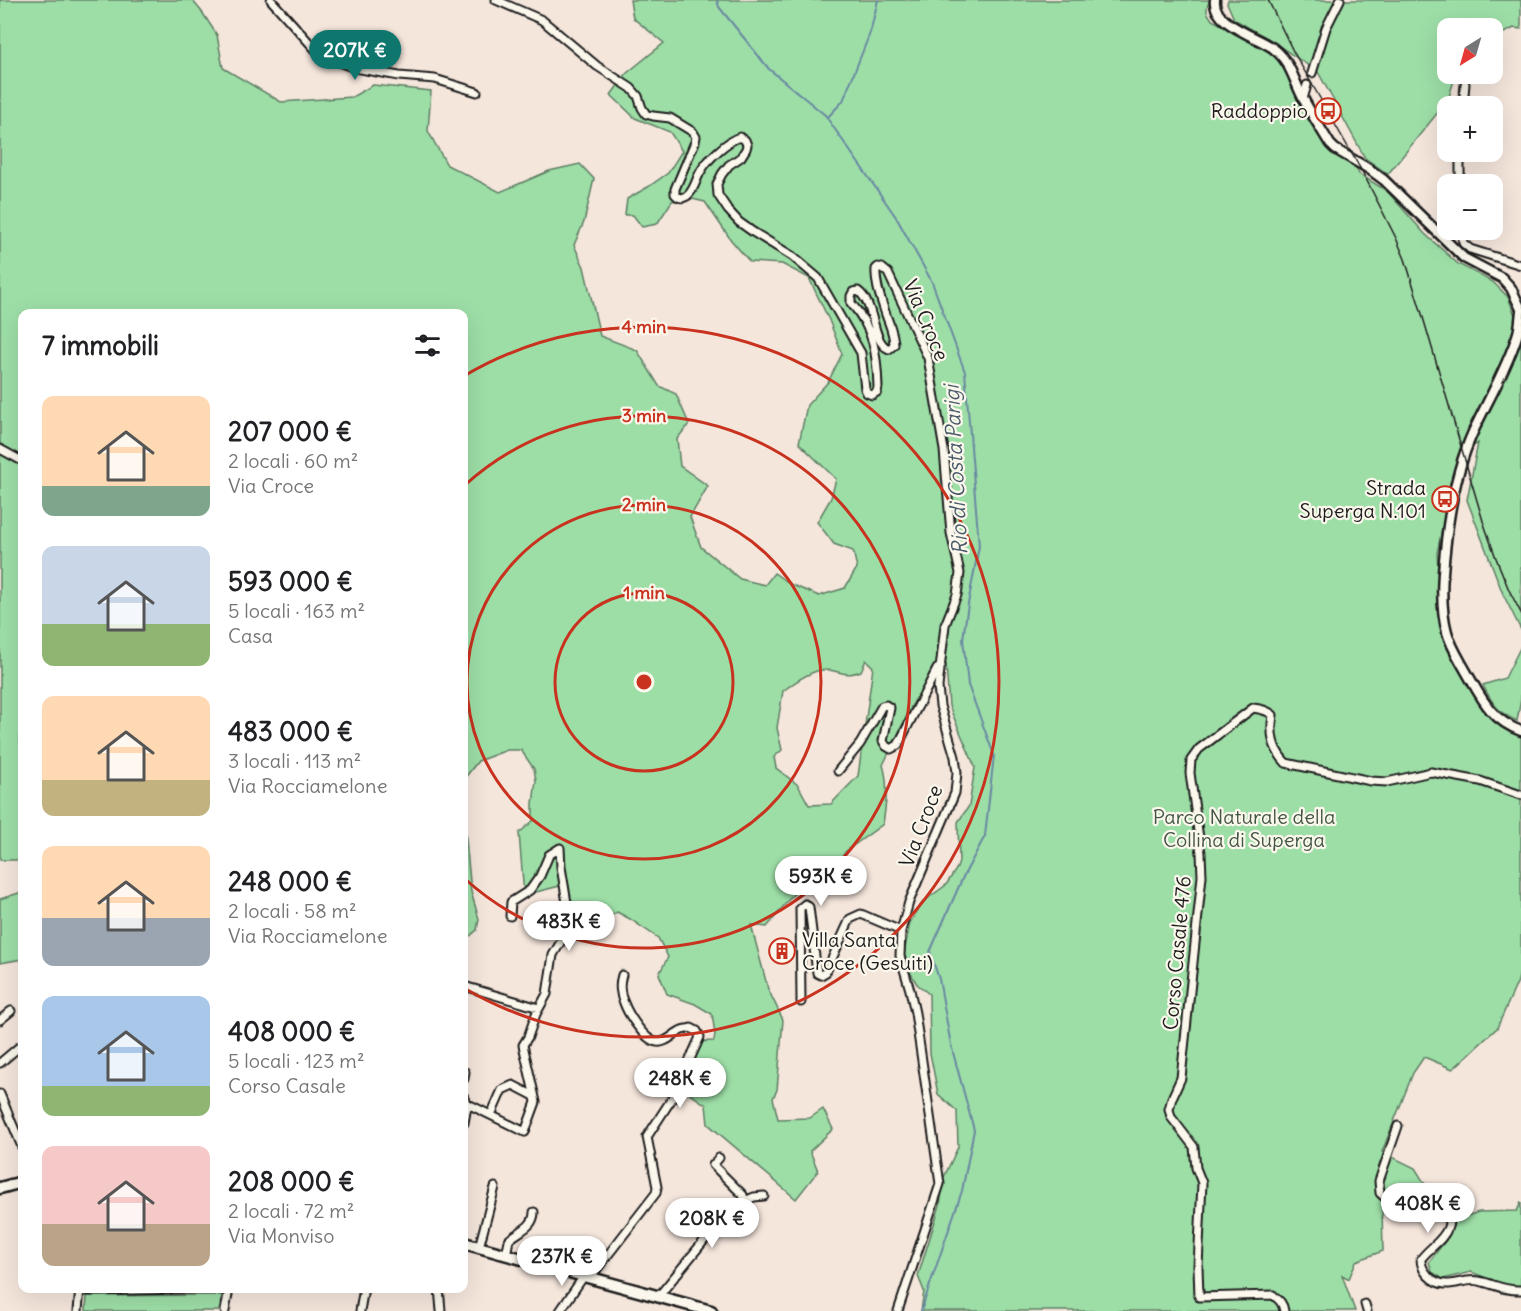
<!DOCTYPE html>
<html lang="it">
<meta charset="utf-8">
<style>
:root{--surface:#fff;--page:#f2f2f2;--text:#202124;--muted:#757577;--accent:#0f766e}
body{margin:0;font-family:Delius,sans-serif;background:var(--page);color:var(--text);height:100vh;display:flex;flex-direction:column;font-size:22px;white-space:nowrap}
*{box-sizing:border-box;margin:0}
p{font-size:20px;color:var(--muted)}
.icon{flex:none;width:33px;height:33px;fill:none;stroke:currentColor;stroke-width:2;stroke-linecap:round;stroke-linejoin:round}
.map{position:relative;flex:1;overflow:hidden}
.panel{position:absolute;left:18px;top:309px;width:450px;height:984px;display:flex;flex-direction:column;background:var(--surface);border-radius:12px;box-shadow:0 6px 24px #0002}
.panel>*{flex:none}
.needle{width:39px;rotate:217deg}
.controls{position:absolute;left:1437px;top:18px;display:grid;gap:12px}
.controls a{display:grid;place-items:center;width:66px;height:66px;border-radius:12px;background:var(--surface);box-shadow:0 6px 24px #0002;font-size:30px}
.price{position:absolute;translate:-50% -51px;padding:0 14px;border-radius:21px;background:#fff;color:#222;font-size:20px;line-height:39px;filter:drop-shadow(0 2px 3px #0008)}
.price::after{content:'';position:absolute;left:50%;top:36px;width:18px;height:14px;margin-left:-9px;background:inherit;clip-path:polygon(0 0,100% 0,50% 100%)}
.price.on{background:var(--accent);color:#fff}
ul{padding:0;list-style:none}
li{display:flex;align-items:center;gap:18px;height:150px;padding:0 24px}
li span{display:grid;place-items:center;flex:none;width:168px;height:120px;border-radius:12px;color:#555}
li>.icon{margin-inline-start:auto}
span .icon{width:72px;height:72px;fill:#fffc;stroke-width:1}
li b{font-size:26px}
h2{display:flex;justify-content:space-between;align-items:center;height:72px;padding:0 24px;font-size:26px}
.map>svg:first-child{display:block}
</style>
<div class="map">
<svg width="1521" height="1311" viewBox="0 0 1521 1311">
<rect width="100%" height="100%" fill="#f5e6dc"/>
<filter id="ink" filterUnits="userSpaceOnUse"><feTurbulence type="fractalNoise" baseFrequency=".0167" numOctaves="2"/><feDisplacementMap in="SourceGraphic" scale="12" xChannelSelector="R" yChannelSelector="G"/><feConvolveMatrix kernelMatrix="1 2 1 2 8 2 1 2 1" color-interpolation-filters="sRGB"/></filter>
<g filter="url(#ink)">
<path fill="#9ddea7" stroke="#5c7d62" stroke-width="1.5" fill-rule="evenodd" d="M0 0H192L202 12 217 35 223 68 281 102 352 97 373 85 431 91 428 131 447 165 500 192 549 171 580 164 594 179 584 222 574 245 584 267 600 336 637 350 659 386 676 394 689 424 677 439 680 466 708 486 690 517 701 547 740 579 765 585 774 573 792 585 819 596 845 588 857 568 853 551 834 544 817 522 831 498 836 479 799 443 807 405 828 382 842 354 829 320 809 278 782 264 750 262 731 240 705 202 692 199 672 201 657 224 642 227 633 215H625L627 199 648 187 668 173 682 151 670 132 635 118 611 95 627 73 664 43 633 18 630 0H1210L1207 7V12L1212 20 1256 43 1279 60 1286 70 1302 104 1318 132 1353 162 1359 174 1387 191 1425 234 1458 264 1493 282 1508 297 1516 318 1521 320V630L1503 594 1467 500 1478 443 1458 455 1437 553 1441 608 1446 636 1484 712 1521 735V966L1518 981 1497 1028 1453 1069 1424 1057 1413 1073 1382 1152 1415 1168 1430 1192 1401 1214 1382 1207 1383 1251 1356 1261 1349 1279 1342 1275 1355 1311H921L924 1291 918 1276 940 1205 944 1177 958 1147 957 1111 938 1094 930 1053 929 994 917 984 903 960 910 922 923 902 946 885 957 868 959 862 958 822 969 806 975 767 949 706 946 664 932 669 928 682 919 693 912 705 883 765C889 784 886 804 883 824L846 851 825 881 799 887 767 927 751 925 768 989 783 1020 777 1090 773 1098 778 1119 810 1118 823 1109 833 1129 810 1151 818 1171 796 1199 708 1124 706 1105 683 1089 686 1060 693 1042 714 1041 715 1034 712 1014 695 1004 667 994 659 974 668 957 658 938 630 919 617 912C604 921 585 935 573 922 571 920 567 918 566 915 563 909 564 895 560 886L524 895 519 833 533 821V803L536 781 534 769 521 750H507L478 761 464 779V314H22V722L19 737 22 752V860H0ZM866 660 873 667 858 776 831 804 809 805 798 785 776 768 774 757 782 750 777 728 783 691C792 684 813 669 825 670 842 670 842 678 861 671Z
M1228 0H1521V29L1514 28 1493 38 1492 28H1448V74H1456L1448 100 1388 174 1365 158 1318 72 1276 44 1234 19 1227 3Z
M1521 646V699L1517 721C1498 713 1492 703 1483 685L1505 678Z
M464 818 471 892 479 919 477 930 470 936 464 935Z
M22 892V959L0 963V899Z
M1521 1202V1287L1508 1286 1471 1272 1443 1279 1432 1272 1429 1262 1449 1236 1454 1220 1479 1212 1517 1211Z
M222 1295 219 1311H86L87 1296Z"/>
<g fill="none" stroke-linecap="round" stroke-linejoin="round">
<path stroke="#6988a1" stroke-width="2" d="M717 0 719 7 769 69 825 115 896 217 932 282 965 372 979 546 968 604 963 639 968 685 994 755 985 836 963 877 930 952 939 979 951 1045 974 1130 962 1191 921 1311
M828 117 843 101 870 33 878 0"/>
<g stroke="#1c1c1c" stroke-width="11">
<path id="minor" d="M271 0 315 49 333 60 355 68 399 76 435 79 477 92
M496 0 542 20 597 66 631 88 638 96 642 108 646 114 653 116 670 118 693 132 696 137 695 142 675 189V194C678 198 682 199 687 196 695 190 696 178 701 171 707 160 728 140 740 137L745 140 747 145 746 149 741 157 729 165 722 174 717 184 718 195 728 210 739 222 753 232 792 256 818 278 861 353 865 389 867 393 872 395 877 392 878 387C877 354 874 329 851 303V296L853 292 858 291C876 304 871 342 889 349L894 345C894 333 889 324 885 312 881 299 875 284 876 269L878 267 882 268 888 273 928 358 944 450 951 533 960 573 957 595 945 625 938 687 940 706 955 757 957 773 955 793 909 902 901 931 900 956 910 990 915 1013 940 1184 898 1311
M1312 73 1326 28 1340 0
M1303 99 1307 85
M1463 106 1465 84
M1460 184V152
M1462 230 1463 243 1470 249 1521 265
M0 449 22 461
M838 771 860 744 882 706 886 705 890 708 883 741 886 746 891 749 898 745 937 669 941 666
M464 986 539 1008
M801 1002 800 908 805 904 809 907 817 973 821 975 826 972 850 919 861 914 901 931
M0 1020 11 1011
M0 1063 19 1047
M464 1072H465L464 1079
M0 1094 22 1147
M464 1097 467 1106 464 1123
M466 1103 525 1132 536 1102 523 1045 528 1037 536 1014 547 994 553 955 566 933 569 924 568 909 561 867 560 848 549 855 540 876 530 890 511 902 510 916
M491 1115 502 1090 513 1085 534 1096
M1398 1126 1379 1181 1380 1193C1384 1197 1389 1201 1395 1203 1414 1209 1425 1199 1444 1215 1448 1218 1450 1221 1448 1227 1444 1240 1429 1248 1421 1259 1421 1271 1432 1283 1445 1284 1457 1285 1467 1278 1479 1281 1494 1284 1504 1291 1521 1290
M719 1158 713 1165 743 1195 745 1201
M479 1247 495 1187
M506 1255 509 1240C518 1231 534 1228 534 1212
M590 1278 656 1193 657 1187 647 1137 673 1097 700 1037 697 1031 691 1028C688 1029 685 1029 682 1030 674 1033 666 1044 657 1042 645 1041 628 1014 624 1003 620 995 619 984 622 975
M81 1288 84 1291 229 1288
M439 1288 441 1311
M658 1297 725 1215 745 1201 754 1197 764 1196
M1365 1304 1367 1311
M78 1311 80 1288
M225 1311 229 1289
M360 1311 364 1288
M560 1311 584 1276
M1284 1311C1283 1303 1279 1300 1273 1295L1199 1297 1198 1266 1202 1183 1196 1168 1194 1147 1171 1117 1169 1109 1172 1098 1181 1078 1202 876 1201 853 1190 773 1191 760 1199 749 1253 708C1261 709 1267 710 1273 715 1270 734 1272 748 1286 763L1371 781 1387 782 1431 772 1480 781 1521 795"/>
</g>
<g stroke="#1c1c1c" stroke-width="13">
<path id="tertiary" d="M1215 0C1212 24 1256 36 1273 48 1292 63 1293 80 1304 100 1312 115 1321 129 1330 144L1335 149 1369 169 1384 180 1464 258 1502 278 1511 288 1521 309
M1521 311C1520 318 1520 326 1518 333 1507 368 1488 400 1473 432 1456 470 1449 510 1445 551 1442 578 1440 606 1447 632 1451 647 1460 660 1467 673 1482 699 1491 720 1521 731"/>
</g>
<g stroke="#1c1c1c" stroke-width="15">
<path id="primary" d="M0 1188 22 1182
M464 1243 711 1311"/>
</g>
<use href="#minor" stroke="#fbf7ec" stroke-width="7"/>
<use href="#tertiary" stroke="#fbf7ec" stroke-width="8"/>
<use href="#primary" stroke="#fbf7ec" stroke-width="10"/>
<path stroke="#1c1c1c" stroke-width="1.5" d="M1268 0 1293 51 1364 175 1396 238 1405 259 1422 314 1483 521 1496 558 1509 590 1521 613"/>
</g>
</g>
<g fill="none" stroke="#c8321e" stroke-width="3">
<circle cx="644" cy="682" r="89"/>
<circle cx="644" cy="682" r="177"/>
<path d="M464 486A266 266 0 1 1 464 878"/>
<path d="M464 376A355 355 0 1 1 464 988"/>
</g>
<defs>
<g id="bus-ring" transform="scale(1.35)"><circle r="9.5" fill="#fbf7ec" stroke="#c8321e" stroke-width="1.5"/><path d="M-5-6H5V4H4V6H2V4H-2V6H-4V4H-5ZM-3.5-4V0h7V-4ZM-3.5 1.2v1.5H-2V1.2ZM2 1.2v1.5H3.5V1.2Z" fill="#c8321e"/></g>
<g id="building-ring" transform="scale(1.35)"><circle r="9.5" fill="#fbf7ec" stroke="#c8321e" stroke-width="1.5"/><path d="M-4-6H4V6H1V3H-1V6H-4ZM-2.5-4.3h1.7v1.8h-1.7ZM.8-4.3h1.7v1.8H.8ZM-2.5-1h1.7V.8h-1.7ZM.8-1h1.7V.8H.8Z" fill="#c8321e"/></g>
</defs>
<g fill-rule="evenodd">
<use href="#bus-ring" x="1328" y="111"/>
<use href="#bus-ring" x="1445" y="499"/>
<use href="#building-ring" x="782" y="951"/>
</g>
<g text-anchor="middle" stroke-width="4.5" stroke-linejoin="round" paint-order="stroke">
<g font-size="20" fill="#1c1c1c" stroke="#fbf7ec" text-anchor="end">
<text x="1308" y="118">Raddoppio</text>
<text x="1426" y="495">Strada<tspan x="1426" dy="23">Superga N.101</tspan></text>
<text x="802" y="947" text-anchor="start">Villa Santa<tspan x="802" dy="23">Croce (Gesuiti)</tspan></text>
</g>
<g font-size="20" fill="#1c1c1c" stroke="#fbf7ec">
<text transform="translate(926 320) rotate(67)" y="7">Via Croce</text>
<text transform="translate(921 826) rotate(-69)" y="7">Via Croce</text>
<text transform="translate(1177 953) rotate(-85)" y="7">Corso Casale 476</text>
</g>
<g font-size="20" fill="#435646" stroke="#fbf7ec">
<text x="1244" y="824">Parco Naturale della<tspan x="1244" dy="23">Collina di Superga</tspan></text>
</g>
<g font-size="21" font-style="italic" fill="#495b6a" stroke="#fbf7ec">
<text transform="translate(956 470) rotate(-93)" y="7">Rio di Costa Parigi</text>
</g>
</g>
<circle cx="644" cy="682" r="9" fill="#c8321e" stroke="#fbf7ec" stroke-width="3"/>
<g font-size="18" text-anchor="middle" font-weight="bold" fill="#c8321e" stroke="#fbf7ec" stroke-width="4.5" stroke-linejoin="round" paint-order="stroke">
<text x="644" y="333">4 min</text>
<text x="644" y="422">3 min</text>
<text x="644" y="511">2 min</text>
<text x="644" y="599">1 min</text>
</g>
</svg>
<div class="controls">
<a><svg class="needle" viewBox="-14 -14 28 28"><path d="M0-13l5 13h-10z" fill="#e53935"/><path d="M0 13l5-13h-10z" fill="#757577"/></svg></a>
<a>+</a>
<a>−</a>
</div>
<b class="price on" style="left:355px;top:81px">207K €</b>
<b class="price" style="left:821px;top:907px">593K €</b>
<b class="price" style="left:569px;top:952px">483K €</b>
<b class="price" style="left:680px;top:1109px">248K €</b>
<b class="price" style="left:1428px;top:1234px">408K €</b>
<b class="price" style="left:712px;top:1249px">208K €</b>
<b class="price" style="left:562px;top:1287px">237K €</b>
<section class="panel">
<h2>7 immobili<svg class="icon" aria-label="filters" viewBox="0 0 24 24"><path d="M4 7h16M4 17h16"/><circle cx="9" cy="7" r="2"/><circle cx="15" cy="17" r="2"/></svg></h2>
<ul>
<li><span style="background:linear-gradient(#ffd9b3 75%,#7fa58c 0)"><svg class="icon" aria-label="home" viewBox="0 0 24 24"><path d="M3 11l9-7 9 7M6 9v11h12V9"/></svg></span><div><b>207 000 €</b><p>2 locali · 60 m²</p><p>Via Croce</p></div></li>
<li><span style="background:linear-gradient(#c9d6e8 65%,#8fb573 0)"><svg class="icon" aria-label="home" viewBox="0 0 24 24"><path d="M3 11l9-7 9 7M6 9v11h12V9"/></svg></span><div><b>593 000 €</b><p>5 locali · 163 m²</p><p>Casa</p></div></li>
<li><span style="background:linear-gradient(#ffd9b3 70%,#c2b280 0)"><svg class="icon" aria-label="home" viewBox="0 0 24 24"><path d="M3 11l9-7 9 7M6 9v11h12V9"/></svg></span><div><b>483 000 €</b><p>3 locali · 113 m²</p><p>Via Rocciamelone</p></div></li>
<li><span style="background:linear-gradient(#ffd9b3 60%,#9aa5b1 0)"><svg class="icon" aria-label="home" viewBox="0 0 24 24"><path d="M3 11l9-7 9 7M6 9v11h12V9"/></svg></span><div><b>248 000 €</b><p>2 locali · 58 m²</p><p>Via Rocciamelone</p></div></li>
<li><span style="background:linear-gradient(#a9c7e8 75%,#8fb573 0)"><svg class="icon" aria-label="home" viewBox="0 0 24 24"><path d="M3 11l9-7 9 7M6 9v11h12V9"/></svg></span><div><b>408 000 €</b><p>5 locali · 123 m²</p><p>Corso Casale</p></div></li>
<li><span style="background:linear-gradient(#f6c9c9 65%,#b9a48a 0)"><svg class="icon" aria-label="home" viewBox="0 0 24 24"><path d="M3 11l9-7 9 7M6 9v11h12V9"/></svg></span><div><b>208 000 €</b><p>2 locali · 72 m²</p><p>Via Monviso</p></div></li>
</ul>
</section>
</div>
